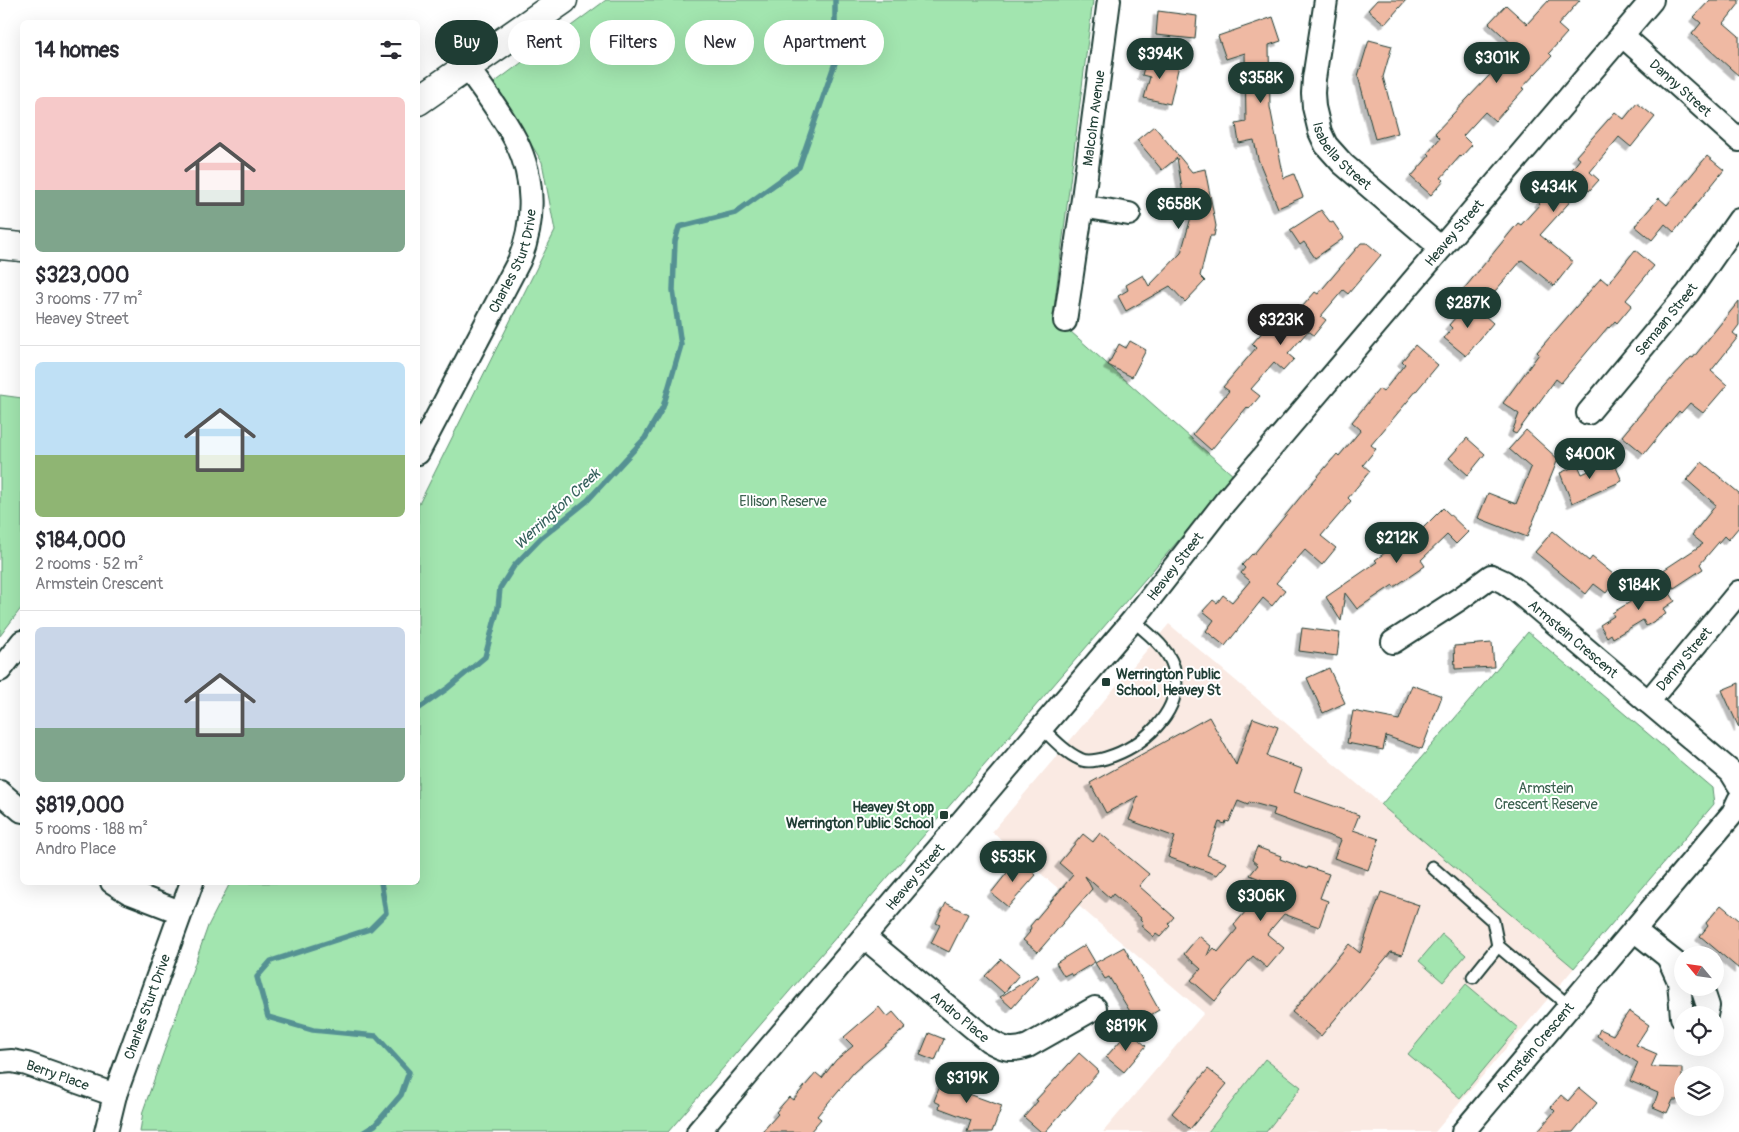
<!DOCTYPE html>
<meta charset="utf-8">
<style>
:root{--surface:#fff;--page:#f7f7f7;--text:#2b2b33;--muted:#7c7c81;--line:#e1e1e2;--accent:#1f3d34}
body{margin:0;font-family:Pangolin,sans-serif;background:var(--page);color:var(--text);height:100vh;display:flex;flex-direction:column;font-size:19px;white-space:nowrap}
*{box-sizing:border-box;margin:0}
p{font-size:16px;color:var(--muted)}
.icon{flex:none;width:28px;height:28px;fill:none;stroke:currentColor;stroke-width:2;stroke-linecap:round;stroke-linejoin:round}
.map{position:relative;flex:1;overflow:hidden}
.sheet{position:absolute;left:20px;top:20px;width:400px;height:865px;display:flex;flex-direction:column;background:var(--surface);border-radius:8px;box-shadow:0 5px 20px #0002}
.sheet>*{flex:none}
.hud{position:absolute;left:435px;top:20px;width:475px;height:45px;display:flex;gap:10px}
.needle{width:32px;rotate:299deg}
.fabs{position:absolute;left:1674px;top:946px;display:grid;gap:10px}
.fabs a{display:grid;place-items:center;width:50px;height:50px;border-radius:50%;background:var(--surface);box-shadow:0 5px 20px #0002;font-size:25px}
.price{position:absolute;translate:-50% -42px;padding:0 11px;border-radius:18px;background:var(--accent);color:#fff;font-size:16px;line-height:32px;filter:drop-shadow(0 1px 2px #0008)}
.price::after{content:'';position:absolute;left:50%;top:30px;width:15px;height:11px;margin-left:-8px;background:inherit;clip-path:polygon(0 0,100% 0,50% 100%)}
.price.selected{background:#222;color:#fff}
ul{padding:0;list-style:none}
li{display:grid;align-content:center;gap:10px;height:265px;padding:0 15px}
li+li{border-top:1px solid var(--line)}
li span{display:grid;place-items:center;height:155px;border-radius:8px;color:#555}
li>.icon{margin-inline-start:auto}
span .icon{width:90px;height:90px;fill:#fffc;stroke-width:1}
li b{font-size:21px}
h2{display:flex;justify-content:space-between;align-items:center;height:60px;padding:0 15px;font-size:21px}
.tag{padding:0 18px;border-radius:22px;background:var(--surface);box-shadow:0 5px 20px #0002;font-size:18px;line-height:45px}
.tag.selected{background:var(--accent);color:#fff}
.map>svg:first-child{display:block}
</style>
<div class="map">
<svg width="1739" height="1132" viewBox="0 0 1739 1132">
<defs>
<filter id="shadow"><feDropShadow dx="-4.5" dy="4.5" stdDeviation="0" flood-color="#0004"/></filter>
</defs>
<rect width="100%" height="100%" fill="#fff"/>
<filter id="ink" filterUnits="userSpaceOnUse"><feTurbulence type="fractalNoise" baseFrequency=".02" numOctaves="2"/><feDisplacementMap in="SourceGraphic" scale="10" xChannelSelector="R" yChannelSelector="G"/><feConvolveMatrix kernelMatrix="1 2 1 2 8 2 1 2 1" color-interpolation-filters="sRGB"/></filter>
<g filter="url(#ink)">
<path fill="#faeae3" d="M1169 624 1574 968 1435 1132H1103L1204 1013 992 832Z"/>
<path fill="#a2e5af" stroke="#609172" d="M606 0H1093L1053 316 1234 476 668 1132H140L143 1111 208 926 230 883 418 882V506L555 231 542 162 494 83Z
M0 395 22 398V607L0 636Z
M1528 632 1712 788 1714 804 1574 968 1381 805Z
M1442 934 1466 955 1443 982 1419 961Z
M1466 984 1518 1028 1460 1098 1408 1054Z
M1265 1059 1301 1087 1266 1132H1208Z"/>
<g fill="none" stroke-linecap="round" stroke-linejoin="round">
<path stroke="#549193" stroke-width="5.5" d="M418 709 448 688 485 657 498 608 500 588 514 566 541 538 587 501 645 438 663 407 681 345 673 290 675 241 679 227 735 213 799 167 835 63V0
M364 1132 375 1125 401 1095 409 1072 376 1036 313 1030 268 1017 257 977 271 961 370 929 386 913 381 882"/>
</g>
<path fill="#efb9a3" stroke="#1f3d34" filter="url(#shadow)" d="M1377 0H1406L1385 24 1368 10Z
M1549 0H1580L1558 25 1567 33 1549 53 1552 56 1522 88 1524 89 1495 121 1485 112 1463 136 1472 145 1461 157 1460 156 1441 178 1444 180 1431 195 1411 177 1430 155 1428 153 1440 138 1435 133 1502 62 1500 61 1514 46 1489 23 1506 5 1527 24Z
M1710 0H1739V4L1724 23 1739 36V76L1692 34 1701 23 1694 17Z
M1158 11 1197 16 1195 39 1156 35Z
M1273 17 1281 41 1269 45 1270 107 1284 178 1294 174 1303 197 1278 208 1258 159 1254 140 1239 143 1236 124 1246 122 1245 53 1226 59 1218 36Z
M1369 40 1392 46 1383 77 1398 133 1375 139 1358 76Z
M1147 57 1179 65 1170 104 1144 98 1150 77 1142 75Z
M1637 103 1655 117 1631 147 1619 137 1590 172 1599 180 1589 191 1584 186 1540 235 1573 262 1554 286 1522 260 1482 306 1463 290 1518 223 1521 225 1540 204 1538 202 1554 184 1558 187 1580 159 1576 156 1615 112 1624 119Z
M1154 126 1192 172 1205 169 1216 226 1214 236H1210L1200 276 1205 281 1185 302 1170 286 1126 311 1118 296 1128 290 1126 285 1143 275 1149 286 1181 253 1191 217 1186 193 1183 194 1177 158 1162 170 1137 140Z
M1707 156 1724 170 1674 232 1665 224 1652 240 1635 226 1659 198 1667 205Z
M1321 210 1331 223 1333 222 1344 238 1315 258 1304 242 1300 245 1290 230Z
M1361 243H1367L1381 255 1348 294 1343 290 1321 316 1326 320 1314 335 1308 331 1288 354 1294 359 1283 371 1274 363 1251 389 1260 396 1249 409 1247 407 1211 450 1193 434 1229 391 1223 387 1256 348 1252 344 1274 319 1284 328 1315 292 1318 294Z
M1635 250 1654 266 1626 300 1632 305 1617 323 1615 321 1609 328 1608 327 1561 383 1556 379 1516 434 1512 432 1519 414 1503 403 1539 354 1537 352 1601 278 1608 284Z
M1739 301V325L1733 333 1738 337 1711 371 1727 385 1703 413 1690 403 1681 413 1679 411 1644 454 1622 436 1647 406 1691 357 1693 358Z
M1469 302 1493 323 1466 356 1444 338 1452 328 1449 325Z
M1130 341 1146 350 1132 377 1108 365 1119 344 1126 348Z
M1415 345 1438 365 1371 445 1376 449 1363 465 1370 471 1348 498 1351 501 1321 536 1336 548 1322 565 1305 550 1276 583 1285 590 1272 606 1263 598 1225 646 1206 631 1214 620 1203 611 1213 600 1217 603 1223 595 1232 602 1250 581 1241 573 1245 568 1242 565 1252 554 1253 555 1311 484 1337 454 1339 456 1361 430 1352 422 1379 389 1383 392 1405 364 1402 361Z
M1526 430 1558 459 1527 537 1478 518 1488 493 1516 504 1531 468 1509 449Z
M1467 438 1485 454 1468 475 1449 458Z
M1613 460 1622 481 1572 503 1560 473 1578 465 1582 474Z
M1702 462 1739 493V527L1728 540 1724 536 1700 564 1703 569 1674 588 1662 571 1703 544 1692 535 1716 505 1687 480Z
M1443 508 1468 532 1456 544 1447 535 1421 560 1425 566 1394 587 1393 585 1357 609 1345 593 1341 621 1326 597 1377 562 1375 560 1393 547 1398 553Z
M1553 531 1589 561 1592 557 1618 578 1606 593 1594 584 1586 594 1535 552Z
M1663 582 1675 601 1663 609 1666 614 1646 626 1643 620 1613 638 1611 634 1607 637 1600 625 1614 616 1612 613Z
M1302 628 1340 633 1337 656 1299 651Z
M1492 643 1494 667 1455 669 1454 646Z
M1329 668 1345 703 1323 713 1307 678Z
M1739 683V728L1722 690Z
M1412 685 1442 696 1422 749 1386 736 1383 750 1347 743 1353 711 1399 720Z
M1209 717 1236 765 1253 718 1278 727 1267 756 1302 769 1294 792 1359 815 1353 830 1379 839 1368 870 1334 858 1341 840 1273 815 1275 809 1249 802 1248 805 1238 801 1229 822 1226 821 1225 824 1219 822 1207 855 1227 863 1217 875 1168 857 1175 837 1129 820 1138 796 1106 813 1090 783Z
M1100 833 1149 874 1139 886 1174 917 1168 924 1170 926 1160 937 1156 934 1154 937 1141 926 1143 923 1140 920 1141 918 1113 894 1110 898 1085 876 1092 889 1038 952 1023 940 1030 932 1029 931 1031 928 1030 926 1073 875 1059 863 1083 834 1093 842Z
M1257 847 1281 856 1280 859 1307 869 1308 867 1329 874 1320 898 1328 901 1319 927 1284 914 1267 934 1284 948 1267 968 1253 956 1215 1001 1191 980 1201 969 1184 954 1199 936 1211 946 1207 956 1214 948 1218 952 1237 929 1234 925 1270 883 1250 875 1258 865 1252 860Z
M1018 859 1036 875 1008 907 991 893Z
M1381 892 1419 905 1402 955 1391 952 1321 1036 1292 1012 1349 944 1360 953Z
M946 903 968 914 949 952 931 943 940 925 936 923Z
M1721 905 1739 920V969L1700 936 1708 926 1706 923Z
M1085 945 1095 962 1072 976 1070 973 1064 976 1056 963Z
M1124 947 1159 1010 1137 1023 1109 977 1105 979 1095 963Z
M1001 959 1019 975 1004 993 985 976Z
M1037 974 1039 977 1012 1008 1000 997Z
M879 1007 887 1017 893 1012 906 1027 854 1072 817 1116 821 1119 810 1132H762L778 1114 776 1112 789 1097 793 1100 816 1073 822 1078 836 1060 853 1046 844 1037Z
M1629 1011 1649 1025 1636 1045 1657 1054 1651 1067 1682 1068V1100H1673L1667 1113 1653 1107 1658 1093 1630 1081 1638 1063 1597 1036 1600 1029 1613 1035Z
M1129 1031 1146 1046 1124 1072 1106 1057Z
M929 1033 944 1039 935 1061 920 1055Z
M1079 1053 1099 1071 1045 1132H1041L1024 1117 1038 1101 1036 1100Z
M1208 1069 1227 1084 1190 1129 1172 1113Z
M946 1071 974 1082 969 1094 1002 1106 992 1132H967L971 1120 939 1108 940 1104 934 1101Z
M1579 1088 1597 1103 1573 1132H1537L1555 1111 1551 1107 1561 1095 1568 1101Z"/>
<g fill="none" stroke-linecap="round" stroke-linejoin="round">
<g stroke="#1f3d34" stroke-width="15">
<path id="service" d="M1042 728C1053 739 1066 753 1080 759 1087 763 1099 760 1106 758 1142 747 1182 713 1175 673 1171 649 1149 635 1133 620
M1432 867 1493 921 1498 946
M1473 977 1498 946 1569 1006"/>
</g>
<g stroke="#1f3d34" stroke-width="26">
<g id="minor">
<path id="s1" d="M1326 0 1314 79 1313 93 1314 107 1320 132 1326 145 1343 164 1441 248"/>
<path id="s2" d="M1622 35 1739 140"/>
<path d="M1082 206 1129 214"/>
<path id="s3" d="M1065 321 1082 206 1109 0"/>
<path id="s4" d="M1588 413 1688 293 1739 220"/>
<path id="s5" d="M418 453 519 261C535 223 535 179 516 141 503 115 484 91 467 67"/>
<path id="s6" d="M1393 642 1461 598 1491 576 1504 582 1517 591 1731 772 1739 785"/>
<path d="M0 670 22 642"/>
<path id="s7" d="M1648 702 1739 592"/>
<path d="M0 792 22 811"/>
<path d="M112 882 128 892 180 912"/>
<path d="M1634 930 1682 968"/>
<path id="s8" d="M864 937 988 1040C1003 1049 1011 1052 1028 1046L1095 1008"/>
<path d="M1669 959 1679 981 1682 1017"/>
<path d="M1702 988 1708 1006 1706 1015"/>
<path id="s9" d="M0 1062 12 1061 27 1064 115 1095"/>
<path id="s10" d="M106 1132 115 1095 192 882"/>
<path id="s11" d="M698 1132 1133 620 1225 502 1652 0"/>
<path id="s12" d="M1463 1132 1733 813 1739 800"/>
</g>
</g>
<g stroke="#1f3d34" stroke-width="31">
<path id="tertiary" d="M418 101 563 0
M0 245 22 247"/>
</g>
<use href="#service" stroke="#fff" stroke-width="11"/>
<use href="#minor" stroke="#fff" stroke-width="22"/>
<use href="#tertiary" stroke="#fff" stroke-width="28"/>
</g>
</g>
<g fill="#1f3d34" stroke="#fff" stroke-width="2">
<rect x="1101" y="677" width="10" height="10" rx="2.5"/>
<rect x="939" y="810" width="10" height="10" rx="2.5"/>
</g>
<g text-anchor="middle" stroke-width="4" stroke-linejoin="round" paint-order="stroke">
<g font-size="14" fill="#1f3d34" stroke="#fff">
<text dy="5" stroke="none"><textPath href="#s2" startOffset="79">Danny Street</textPath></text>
<text dy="5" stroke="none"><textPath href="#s3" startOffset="205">Malcolm Avenue</textPath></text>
<text dy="5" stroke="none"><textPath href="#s1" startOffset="166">Isabella Street</textPath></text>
<text dy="5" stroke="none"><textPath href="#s11" startOffset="1175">Heavey Street</textPath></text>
<text dy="5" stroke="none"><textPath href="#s5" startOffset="215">Charles Sturt Drive</textPath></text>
<text dy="5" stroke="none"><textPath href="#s4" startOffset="122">Semaan Street</textPath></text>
<text dy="5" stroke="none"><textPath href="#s11" startOffset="740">Heavey Street</textPath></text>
<text dy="5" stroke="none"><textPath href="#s6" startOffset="222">Armstein Crescent</textPath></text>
<text dy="5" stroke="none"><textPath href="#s7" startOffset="56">Danny Street</textPath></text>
<text dy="5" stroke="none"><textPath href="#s11" startOffset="335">Heavey Street</textPath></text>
<text dy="5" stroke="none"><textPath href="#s10" startOffset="132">Charles Sturt Drive</textPath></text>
<text dy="5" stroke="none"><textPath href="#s8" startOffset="125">Andro Place</textPath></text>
<text dy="5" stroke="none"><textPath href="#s12" startOffset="111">Armstein Crescent</textPath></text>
<text dy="5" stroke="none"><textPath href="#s9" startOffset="60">Berry Place</textPath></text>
</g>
<g font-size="14" fill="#395f4d" stroke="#fff">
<text x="783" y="506">Ellison Reserve</text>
<text x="1546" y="793">Armstein<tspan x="1546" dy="16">Crescent Reserve</tspan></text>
</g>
<g font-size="14" font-weight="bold" fill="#1f3d34" stroke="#fff" text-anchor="start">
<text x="1116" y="679">Werrington Public<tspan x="1116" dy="16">School, Heavey St</tspan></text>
<text x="934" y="812" text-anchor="end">Heavey St opp<tspan x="934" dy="16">Werrington Public School</tspan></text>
</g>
<g font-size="15" font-style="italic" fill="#35605c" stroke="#fff">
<text transform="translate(557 509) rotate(-43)" y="5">Werrington Creek</text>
</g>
</g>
</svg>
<div class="fabs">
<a><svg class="needle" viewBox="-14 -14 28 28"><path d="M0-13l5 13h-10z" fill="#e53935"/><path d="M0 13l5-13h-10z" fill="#7c7c81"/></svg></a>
<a><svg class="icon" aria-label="locate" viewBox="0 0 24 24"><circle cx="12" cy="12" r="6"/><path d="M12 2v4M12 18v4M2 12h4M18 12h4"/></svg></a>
<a><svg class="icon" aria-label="layers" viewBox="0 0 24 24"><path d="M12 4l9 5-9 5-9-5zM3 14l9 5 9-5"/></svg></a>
</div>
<b class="price" style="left:1160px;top:80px">$394K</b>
<b class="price" style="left:1497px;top:84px">$301K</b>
<b class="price" style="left:1261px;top:104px">$358K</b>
<b class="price" style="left:1554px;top:213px">$434K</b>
<b class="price" style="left:1179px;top:230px">$658K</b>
<b class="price" style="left:1468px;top:329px">$287K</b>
<b class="price selected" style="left:1281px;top:346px">$323K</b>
<b class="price" style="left:1590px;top:480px">$400K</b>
<b class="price" style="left:1397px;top:564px">$212K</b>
<b class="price" style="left:1639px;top:611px">$184K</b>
<b class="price" style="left:1013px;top:883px">$535K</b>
<b class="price" style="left:1261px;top:922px">$306K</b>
<b class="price" style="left:1126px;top:1052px">$819K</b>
<b class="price" style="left:967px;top:1104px">$319K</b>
<div class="hud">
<a class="tag selected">Buy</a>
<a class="tag">Rent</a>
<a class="tag">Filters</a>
<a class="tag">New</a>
<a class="tag">Apartment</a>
</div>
<section class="sheet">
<h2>14 homes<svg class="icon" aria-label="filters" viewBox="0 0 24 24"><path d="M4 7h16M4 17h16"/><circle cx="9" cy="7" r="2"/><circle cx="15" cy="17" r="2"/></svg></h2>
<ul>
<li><span style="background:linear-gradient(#f6c9c9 60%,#7fa58c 0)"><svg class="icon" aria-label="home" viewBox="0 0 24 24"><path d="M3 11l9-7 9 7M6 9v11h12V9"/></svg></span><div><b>$323,000</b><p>3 rooms · 77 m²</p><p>Heavey Street</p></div></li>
<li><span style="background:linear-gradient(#bfe0f5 60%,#8fb573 0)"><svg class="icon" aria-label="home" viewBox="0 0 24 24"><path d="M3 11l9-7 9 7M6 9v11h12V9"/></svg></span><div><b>$184,000</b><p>2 rooms · 52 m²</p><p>Armstein Crescent</p></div></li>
<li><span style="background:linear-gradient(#c9d6e8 65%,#7fa58c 0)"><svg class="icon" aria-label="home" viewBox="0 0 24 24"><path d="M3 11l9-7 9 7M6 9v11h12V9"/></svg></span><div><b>$819,000</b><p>5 rooms · 188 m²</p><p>Andro Place</p></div></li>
</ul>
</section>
</div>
